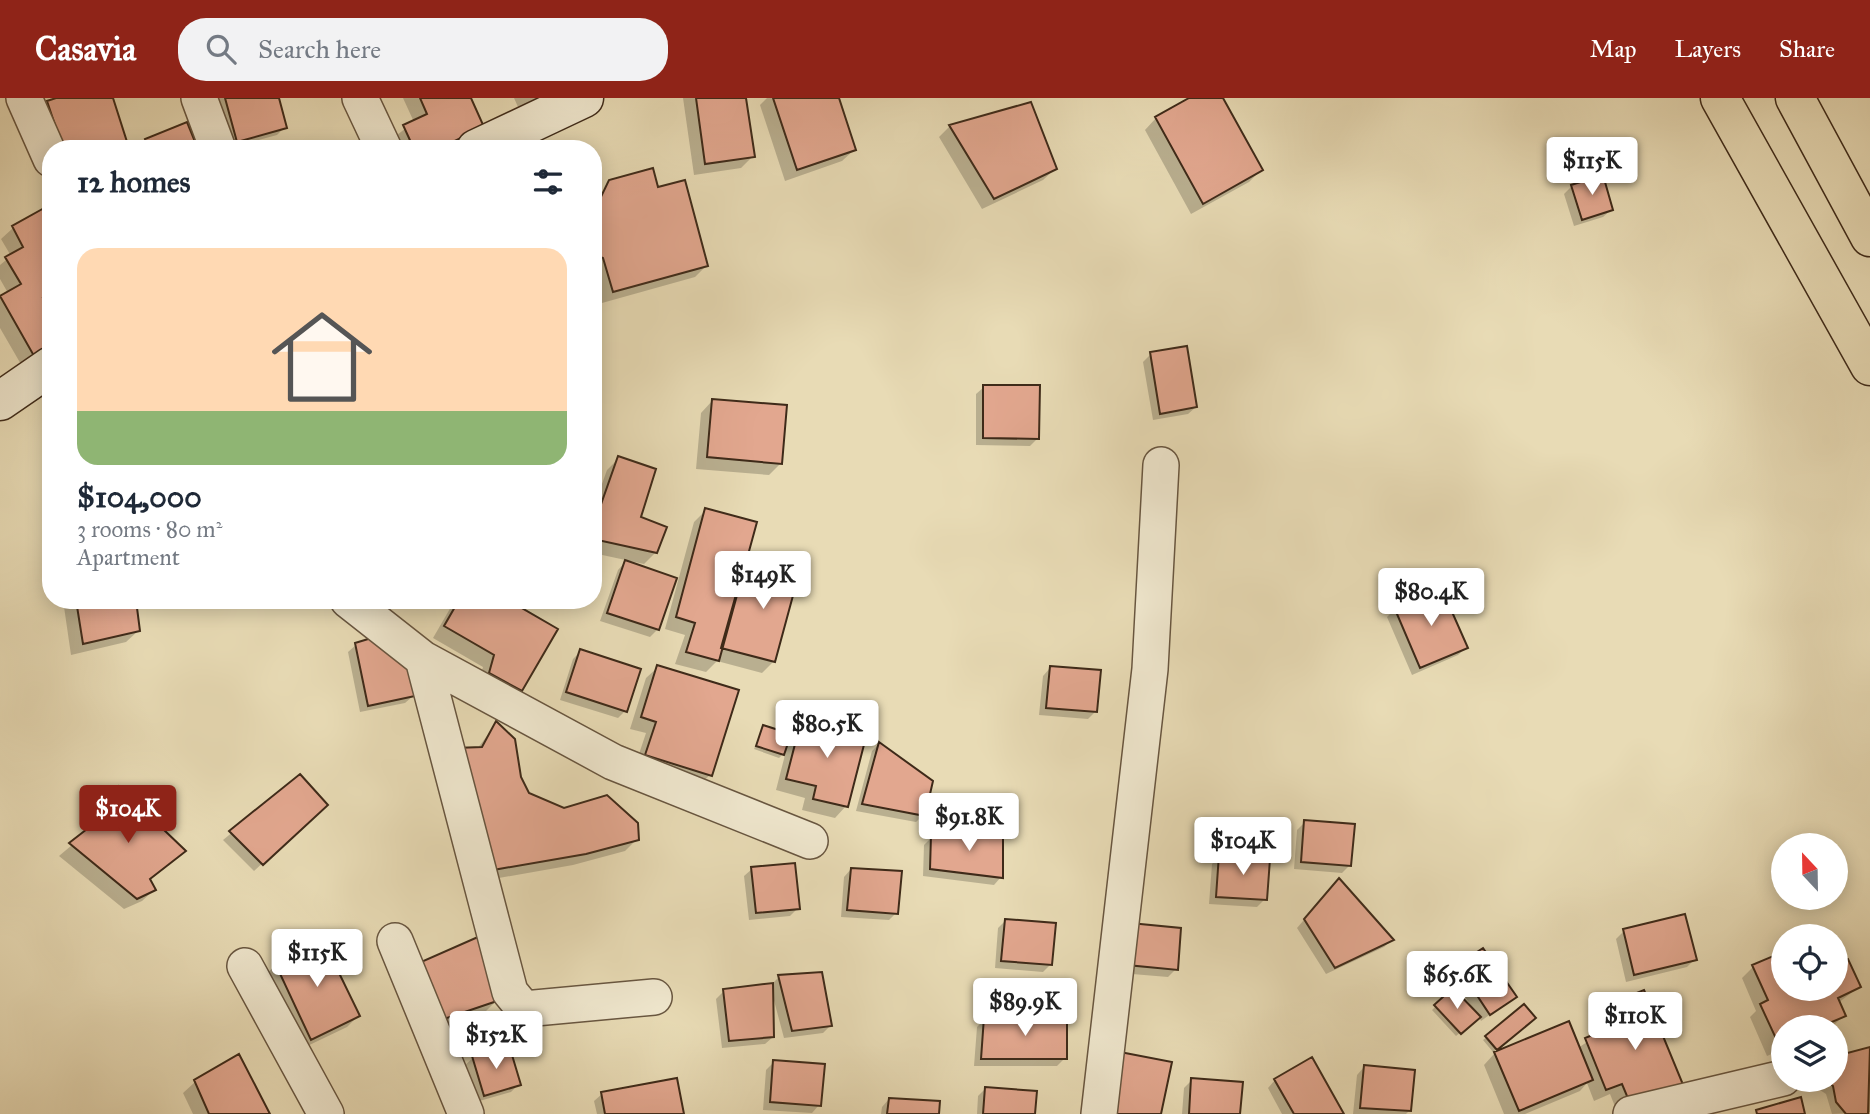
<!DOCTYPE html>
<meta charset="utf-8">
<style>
:root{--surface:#fff;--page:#f2f2f3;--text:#1f2937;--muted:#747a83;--line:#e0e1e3;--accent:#8f2418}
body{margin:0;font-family:"IM FELL Great Primer",serif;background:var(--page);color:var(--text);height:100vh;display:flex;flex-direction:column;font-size:26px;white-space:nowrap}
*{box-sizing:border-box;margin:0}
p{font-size:23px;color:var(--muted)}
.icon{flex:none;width:38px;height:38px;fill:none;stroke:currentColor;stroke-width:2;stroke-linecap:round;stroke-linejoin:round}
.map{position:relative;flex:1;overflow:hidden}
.drawer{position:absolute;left:42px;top:42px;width:560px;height:469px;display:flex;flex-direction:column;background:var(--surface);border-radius:28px;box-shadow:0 4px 18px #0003}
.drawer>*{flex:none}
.needle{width:46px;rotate:338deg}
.tools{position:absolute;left:1771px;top:735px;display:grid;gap:14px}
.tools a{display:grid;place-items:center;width:77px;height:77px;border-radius:50%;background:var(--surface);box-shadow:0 4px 18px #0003;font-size:35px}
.price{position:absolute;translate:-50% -60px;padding:0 16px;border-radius:7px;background:#fff;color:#222;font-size:23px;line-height:46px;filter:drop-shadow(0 2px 4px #0008)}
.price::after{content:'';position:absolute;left:50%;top:42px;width:21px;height:16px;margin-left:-10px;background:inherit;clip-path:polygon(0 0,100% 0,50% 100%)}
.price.active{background:var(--accent);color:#fff}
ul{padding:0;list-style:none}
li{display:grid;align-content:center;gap:14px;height:371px;padding:0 35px}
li+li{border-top:2px solid var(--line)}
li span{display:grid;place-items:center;height:217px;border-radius:21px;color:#555}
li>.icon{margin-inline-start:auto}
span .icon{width:126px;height:126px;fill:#fffc;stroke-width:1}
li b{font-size:30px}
h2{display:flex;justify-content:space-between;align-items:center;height:84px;padding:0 35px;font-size:30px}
header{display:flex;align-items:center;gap:42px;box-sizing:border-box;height:98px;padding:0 35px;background:var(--accent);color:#fff}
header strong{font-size:33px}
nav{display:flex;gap:38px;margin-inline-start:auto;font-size:24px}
.search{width:490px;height:63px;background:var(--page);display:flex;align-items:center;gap:18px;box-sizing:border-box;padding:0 24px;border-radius:28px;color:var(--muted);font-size:26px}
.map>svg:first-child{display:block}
</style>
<header>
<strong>Casavia</strong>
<div class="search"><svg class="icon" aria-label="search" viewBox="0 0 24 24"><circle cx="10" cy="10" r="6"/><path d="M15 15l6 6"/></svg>Search here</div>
<nav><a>Map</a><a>Layers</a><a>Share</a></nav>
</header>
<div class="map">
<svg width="1870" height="1016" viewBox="0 0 1870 1016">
<rect width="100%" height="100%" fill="#e8dbb5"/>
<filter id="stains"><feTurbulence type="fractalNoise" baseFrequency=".00286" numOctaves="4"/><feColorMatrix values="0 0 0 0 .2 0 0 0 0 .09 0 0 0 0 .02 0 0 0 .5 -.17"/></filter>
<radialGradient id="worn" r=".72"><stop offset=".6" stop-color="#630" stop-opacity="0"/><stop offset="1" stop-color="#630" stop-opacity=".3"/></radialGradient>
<path fill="#0003" d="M62 0H111L126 47 122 51H53L41 12 48 4Z
M216 0H277L285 29 277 37 230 50Z
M403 0H471V40L448 51H398L393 40 414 24Z
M514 0H539L518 9Z
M683 0H744L753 58 741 70 694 77Z
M767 0H837L854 52 842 63 785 83 760 7Z
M1193 0H1221L1261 72 1249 84 1191 116 1145 32 1156 20Z
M950 28 1055 71 1043 82 982 111 939 39Z
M146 42 196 51H138Z
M610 84 657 91 707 167 695 179 602 205 593 175V106Z
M1572 88 1611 112 1603 119 1574 128 1564 96Z
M45 111 51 121V200L43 204 51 217 26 275 0 230V200L8 195 0 181V167L11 158 1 141 13 130Z
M1151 256 1196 309 1188 316 1153 322 1143 264Z
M984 289 1038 340 1030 348 976 347V296Z
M712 303 781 365 769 377 696 371 701 315Z
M619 360 639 420 656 454 644 466 593 455V411L607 372Z
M706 412 735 494 745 497 752 471 764 460 774 563 762 575 717 563 706 574 675 566 685 537 665 531 694 424Z
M625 464 658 531 650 539 600 523 618 472Z
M63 502H134L138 533 126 544 71 557Z
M455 502H504L520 592 509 603 478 586 483 569 433 540Z
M1395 511 1466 550 1458 557 1412 577 1387 519Z
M356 547 413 598 405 605 360 614 348 554Z
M581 553 625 613 618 620 560 602 573 561Z
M658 569 710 677 698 688 635 668 646 635 630 631 646 580Z
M1050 570 1096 613 1088 621 1039 617 1043 578Z
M802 620 846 708 835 720 802 712 805 700 776 692 786 653 779 660 754 651 764 629 789 638Z
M496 626 528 697 637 741 625 753 573 767 482 783 477 651Z
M879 646 923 717 916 724 856 713 872 653Z
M300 679 318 714 254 773 223 742Z
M105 699 183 753 149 782 154 792 142 803 124 811 59 758 98 725 93 710Z
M1305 724 1350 767 1342 775 1294 771 1297 732Z
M932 739 1001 779 994 787 923 778 924 747Z
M1220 758 1265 801 1257 809 1209 806 1212 766Z
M752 771 798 810 790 818 749 822 744 778Z
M851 771 896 815 889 822 841 819 844 779Z
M1332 789 1392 842 1384 849 1326 876 1297 830Z
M1005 823 1051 866 1043 874 995 870 998 830Z
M1624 833 1695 861 1687 869 1626 884 1616 841Z
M1123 835 1176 871 1168 879 1120 875Z
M1783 855V891H1836V868L1847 863 1859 889 1838 905 1844 917 1832 929H1783V951L1767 958 1750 919 1756 913 1742 880 1753 869Z
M276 867 358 918 347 929 299 952 264 878Z
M1458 868 1514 899 1481 923 1479 919 1456 938 1432 912 1453 892 1473 911 1450 876Z
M410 877 498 901 486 913 426 933Z
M779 879 830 928 823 935 784 940 772 895 773 939 765 946 722 950 716 901 724 893 771 887Z
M1605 910 1682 989 1618 1016 1610 996 1594 1003 1587 985 1580 993 1525 1016H1504L1484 967 1494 956 1569 926 1578 950 1599 936 1594 921Z
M985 921 1065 960 1057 968H974L977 929Z
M1530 923 1493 954 1483 942 1487 939Z
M1870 951V1014L1832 1016 1826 996 1817 990 1815 982H1836V960Z
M238 958 268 1016H193L183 995 195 984Z
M473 960 519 986 511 994 476 1004 465 967Z
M774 964 819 1007 812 1015 763 1012 766 972Z
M1364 969 1410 1012 1406 1016H1353L1357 977Z
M1192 982 1238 1016H1182L1184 990Z
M1275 982 1342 1016H1282L1268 990Z
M986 990 1033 1016H977L978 998Z
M602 996 682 1016H597L594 1003Z
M889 1001 937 1016H881L882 1009Z"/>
<path fill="#e2a78f" stroke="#3e2a19" stroke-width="2" d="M56 0H113L128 47 117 51H63L47 3Z
M225 0H279L287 30 237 44Z
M420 0H471L484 29 438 51H414L403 27 427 16Z
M696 0H746L755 59 705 66Z
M773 0H839L856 52 797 72Z
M1189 0H1223L1263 72 1203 106 1155 19Z
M1031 4 1057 71 994 101 949 27Z
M187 24 198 51H149L145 41Z
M653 70 658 89 685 82 708 168 613 194 603 160 593 156V105L599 103 609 82Z
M1603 77 1613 112 1582 122 1571 87Z
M46 109 51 118V196L43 200 51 213V258L38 265 0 198 21 186 5 159 23 149 12 128Z
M1187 248 1197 309 1160 316 1150 254Z
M983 287H1040L1039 341 983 340Z
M712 301 787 307 782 366 707 359Z
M618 358 656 371 641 419 667 429 657 455 593 441V429Z
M705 410 757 424 719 563 686 554 695 525 676 519Z
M763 458 801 468 775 564 721 550 737 493 752 497Z
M625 462 677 480 659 532 607 515Z
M1441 489 1468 550 1420 570 1394 509Z
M76 502H136L140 533 83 546Z
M459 502H508L558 531 522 593 489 575 494 557 444 528Z
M398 532 415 598 368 608 355 545Z
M580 551 641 571 627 614 566 594Z
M657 567 739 592 712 678 645 657 656 624 641 619Z
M1050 568 1101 572 1097 614 1046 610Z
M802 619 867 635 848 709 813 701 816 688 786 681Z
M496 623 515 641 521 679 529 695 564 710 607 697 638 725 639 742 586 756 493 772 455 650 482 649Z
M763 627 791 636 784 657 756 648Z
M879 644 933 683 925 718 862 706Z
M300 676 328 707 263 767 229 733Z
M118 688 186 753 150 781 156 792 137 801 69 745 109 714 104 697Z
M1304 722 1355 726 1351 768 1301 764Z
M1003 733V780L930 771 931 737Z
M1219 756 1270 761 1267 802 1216 799Z
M795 765 800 811 756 815 751 769Z
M851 770 902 773 898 816 847 812Z
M1339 780 1394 842 1335 870 1304 821Z
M1685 816 1697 862 1634 877 1623 831Z
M1005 821 1056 825 1052 867 1001 863Z
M1130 825 1181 830 1178 872 1127 867Z
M487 835 500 902 438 923 421 864Z
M321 838 360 918 311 942 275 865Z
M1483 850 1517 899 1490 917 1457 867Z
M1783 854V891H1836V867L1848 861 1861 889 1838 900 1846 918 1820 929H1783V945L1779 947 1760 906 1768 902 1752 867Z
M822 874 832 928 792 933 778 877Z
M773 885 774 939 729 943 723 891Z
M1453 890 1481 919 1461 936 1434 907Z
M1644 892 1684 989 1632 1010 1622 986 1606 992 1585 940 1612 929 1604 908Z
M1524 906 1536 920 1497 952 1485 938Z
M984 919 1067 920V961H981Z
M1569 923 1593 982 1519 1013 1494 954Z
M509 947 521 987 484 998 472 958Z
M1870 949 1868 1016H1846L1836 1004 1833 988 1824 982H1836V958Z
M1120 954 1172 964 1161 1016H1107Z
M239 956 270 1016H209L194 982Z
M1312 959 1344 1016H1294L1274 981Z
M773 962 825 966 821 1008 770 1004Z
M1364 967 1415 972 1411 1013 1360 1010Z
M677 980 684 1016H605L601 994Z
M1191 980 1243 984 1240 1016H1189Z
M985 989 1037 993 1035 1016H983Z
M1801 999 1805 1016H1757L1756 1012Z
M889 1000 940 1003 939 1016H887Z"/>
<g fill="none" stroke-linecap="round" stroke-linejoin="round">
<g stroke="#685640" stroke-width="38">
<path id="minor" d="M24 0 51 61
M199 0 218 51
M360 0 384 51
M348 502 423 561 613 664 810 743
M423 561 510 894 524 911 654 899
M395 843 466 1016
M245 868 326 1016
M1099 1016 1150 571 1161 367
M1631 1016 1783 980"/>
</g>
<g stroke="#3e2a19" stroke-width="41">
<path id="secondary" d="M476 51 584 0
M0 303 51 268"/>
</g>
<g stroke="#3e2a19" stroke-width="41">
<path id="motorway" d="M1720 0 1870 268
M1795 0 1870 139"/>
</g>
<use href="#minor" stroke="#f0e8cf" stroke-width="35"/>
<use href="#secondary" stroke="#f0e8cf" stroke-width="38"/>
<use href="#motorway" stroke="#e8dbb5" stroke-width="38"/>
</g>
<rect width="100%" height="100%" filter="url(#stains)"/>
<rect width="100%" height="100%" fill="url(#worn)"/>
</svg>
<div class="tools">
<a><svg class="needle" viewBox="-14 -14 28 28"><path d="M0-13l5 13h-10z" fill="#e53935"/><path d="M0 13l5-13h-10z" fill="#747a83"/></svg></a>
<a><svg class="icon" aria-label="locate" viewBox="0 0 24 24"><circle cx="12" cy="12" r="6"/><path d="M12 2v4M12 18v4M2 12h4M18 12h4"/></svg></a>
<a><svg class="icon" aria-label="layers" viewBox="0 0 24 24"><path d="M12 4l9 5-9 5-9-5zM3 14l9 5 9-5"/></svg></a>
</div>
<b class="price" style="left:1592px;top:99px">$115K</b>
<b class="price" style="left:763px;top:513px">$149K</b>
<b class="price" style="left:1431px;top:530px">$80.4K</b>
<b class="price" style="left:827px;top:662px">$80.5K</b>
<b class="price active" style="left:128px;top:747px">$104K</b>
<b class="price" style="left:969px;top:755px">$91.8K</b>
<b class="price" style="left:1243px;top:779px">$104K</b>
<b class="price" style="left:317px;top:891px">$115K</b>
<b class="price" style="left:1457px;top:913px">$65.6K</b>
<b class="price" style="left:1025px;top:940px">$89.9K</b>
<b class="price" style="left:1635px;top:954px">$110K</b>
<b class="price" style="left:496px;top:973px">$152K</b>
<section class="drawer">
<h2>12 homes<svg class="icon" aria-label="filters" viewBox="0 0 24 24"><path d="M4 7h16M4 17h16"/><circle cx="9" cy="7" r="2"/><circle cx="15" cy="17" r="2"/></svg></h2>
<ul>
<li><span style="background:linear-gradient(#ffd9b3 75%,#8fb573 0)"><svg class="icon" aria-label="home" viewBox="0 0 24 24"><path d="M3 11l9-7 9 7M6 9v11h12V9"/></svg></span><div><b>$104,000</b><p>3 rooms · 80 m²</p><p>Apartment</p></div></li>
</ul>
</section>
</div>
